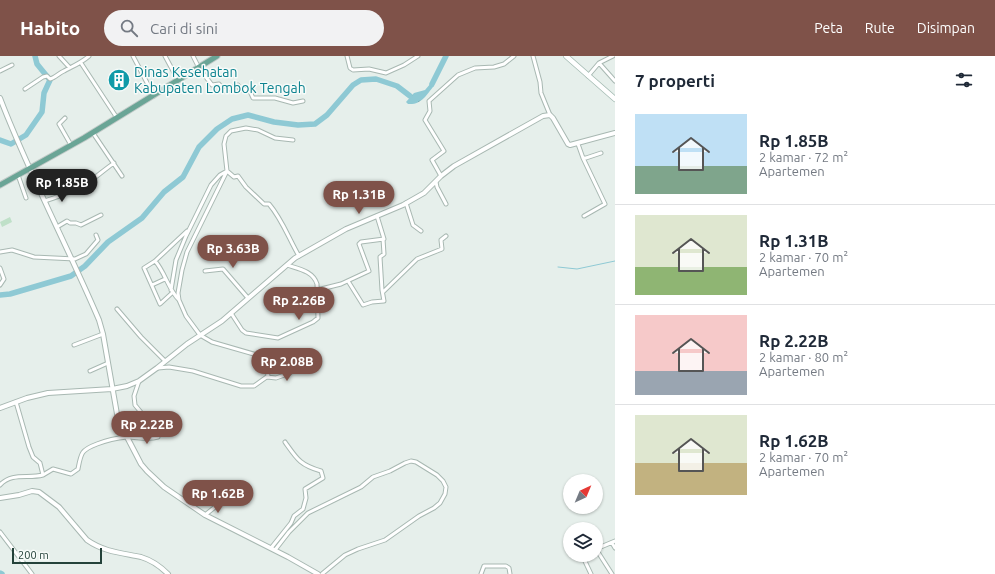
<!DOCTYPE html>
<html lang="id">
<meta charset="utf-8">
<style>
:root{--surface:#fff;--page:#f2f2f3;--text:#1f2937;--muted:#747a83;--line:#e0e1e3;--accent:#7f5249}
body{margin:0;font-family:Ubuntu,sans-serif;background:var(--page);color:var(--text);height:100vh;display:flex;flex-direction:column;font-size:15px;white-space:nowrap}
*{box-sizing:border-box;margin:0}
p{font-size:13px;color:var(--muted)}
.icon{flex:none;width:22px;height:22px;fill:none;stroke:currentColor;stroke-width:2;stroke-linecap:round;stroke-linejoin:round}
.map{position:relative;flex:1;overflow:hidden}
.sheet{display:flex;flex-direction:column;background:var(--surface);width:380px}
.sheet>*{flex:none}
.needle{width:26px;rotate:44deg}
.buttons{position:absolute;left:563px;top:418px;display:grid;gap:8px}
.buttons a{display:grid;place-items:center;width:40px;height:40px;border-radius:50%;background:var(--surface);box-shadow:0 1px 3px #0004;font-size:20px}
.scale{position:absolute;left:12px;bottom:10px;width:90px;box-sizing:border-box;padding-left:4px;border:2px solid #24423a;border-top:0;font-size:11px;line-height:14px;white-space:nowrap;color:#24423a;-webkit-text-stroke:3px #f7fbf9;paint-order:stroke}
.price{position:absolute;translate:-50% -34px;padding:0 9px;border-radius:14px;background:var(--accent);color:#fff;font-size:13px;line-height:26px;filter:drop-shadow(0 1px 2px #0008)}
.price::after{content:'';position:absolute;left:50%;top:24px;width:12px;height:9px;margin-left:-6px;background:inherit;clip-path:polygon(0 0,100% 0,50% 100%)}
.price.on{background:#222;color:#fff}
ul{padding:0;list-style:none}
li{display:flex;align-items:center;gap:12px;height:100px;padding:0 20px}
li+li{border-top:1px solid var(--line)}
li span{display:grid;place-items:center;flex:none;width:112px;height:80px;border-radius:0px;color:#555}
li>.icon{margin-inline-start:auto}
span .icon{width:48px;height:48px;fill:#fffc;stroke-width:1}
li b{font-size:17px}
h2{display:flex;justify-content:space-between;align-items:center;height:48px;padding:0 20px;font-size:17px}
header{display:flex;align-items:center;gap:24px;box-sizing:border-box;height:56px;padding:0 20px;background:var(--accent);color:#fff}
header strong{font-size:19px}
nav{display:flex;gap:22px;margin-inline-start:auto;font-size:14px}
.search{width:280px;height:36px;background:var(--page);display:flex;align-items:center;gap:10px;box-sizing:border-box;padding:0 14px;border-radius:22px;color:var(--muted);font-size:15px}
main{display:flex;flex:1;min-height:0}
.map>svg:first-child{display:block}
</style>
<header>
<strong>Habito</strong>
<div class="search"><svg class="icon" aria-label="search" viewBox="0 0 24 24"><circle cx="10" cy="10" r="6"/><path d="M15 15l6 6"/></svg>Cari di sini</div>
<nav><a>Peta</a><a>Rute</a><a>Disimpan</a></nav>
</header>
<main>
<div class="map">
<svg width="615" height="518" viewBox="0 0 615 518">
<defs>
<pattern id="water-ripples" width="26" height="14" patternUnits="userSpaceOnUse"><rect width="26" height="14" fill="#8ec9d4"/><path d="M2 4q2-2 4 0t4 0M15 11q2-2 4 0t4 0" fill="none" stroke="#74a5ad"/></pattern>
</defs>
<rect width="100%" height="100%" fill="#e6efeb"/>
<path fill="#bfe0c8" d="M10 161 12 166 2 171 0 166Z"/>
<path fill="url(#water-ripples)" d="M431 27 434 30C426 39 422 49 408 48L406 46 414 37 425 34Z"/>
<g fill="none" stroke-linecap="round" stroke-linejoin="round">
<path stroke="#8ec9d4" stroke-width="1" d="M558 211 577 213 615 205"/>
<path stroke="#8ec9d4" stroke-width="5.5" d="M432 28 446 0
M0 84 11 88 26 79 42 56 44 37 50 24 37 8 35 0
M0 239 10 238 71 220 85 210 108 186 142 162 164 136 183 121 199 91 217 73 232 63 248 59 274 66 298 69 315 68 327 59 353 29 361 24 376 23 397 30 410 40
M0 517 2 518"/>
<g stroke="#a8b8b2" stroke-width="5">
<path id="minor" d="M59 0 70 12
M133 0 154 40
M165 0 178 24
M193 0 199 12 212 29 219 28 224 35 238 29 240 34 249 33 253 42H275L293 47 303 45
M347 0 350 12 353 14 369 13 386 17 404 9 418 0
M533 0 540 26 541 37 550 59
M81 7 117 62
M599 7 615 25
M0 15 12 9
M588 20 599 7 613 0
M25 33 43 21 47 20 50 23C55 22 59 17 64 15 73 10 81 7 89 0
M65 62 59 68 71 89
M93 77 122 120
M578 88 583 102H586L601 97
M583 102 605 148 584 160
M18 119 26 142
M441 120 432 104 444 95 425 64 430 55 429 45 458 19 475 12 494 11 504 8 514 0
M436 126 437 131 446 148
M45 145C59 140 73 136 86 128 95 122 104 114 114 107
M406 147 413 169 421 175
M57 171 67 165 70 167H76L81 169 101 159
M0 196 12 194 34 201 75 203 86 198 98 184 96 179
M155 205 187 175
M0 212 4 223 0 229
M205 215 223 213 248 242
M348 225 363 249 372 246 384 245 382 234 380 201 384 198 383 183
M152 229 165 223
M171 234 176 204 186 180 211 129 220 119 227 115 234 121 238 120 246 131 264 148H269C282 163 289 183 299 200
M383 236 417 203 442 193 441 184 446 180
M172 237 160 248 144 212 155 205C165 216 168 233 179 244
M297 244 317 234 341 228 369 215 359 188 361 186 384 183 377 160
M117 253 141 281 165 305
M231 257 242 274 246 277 278 282 313 266 318 262 317 228C313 215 299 213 287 209
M74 289 103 278
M158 312 169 311 193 315 241 330H254L268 320 267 313 257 299 212 286 200 279 186 260 179 244 178 237 182 214 187 196 227 115 224 88 226 80 231 75 246 72 258 74 275 82 293 84
M90 315 108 307
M267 321 276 322 290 317 289 312
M16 346 29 391 33 401 40 407 43 419 53 413 71 418 78 413C81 397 81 394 97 388 107 384 116 382 127 381 137 381 148 384 158 381L157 376 135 349 134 340 139 325
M0 429C12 416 28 423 43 419
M205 459 220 447H228
M0 476 32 518
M612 487 615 492
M271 492 291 467 294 460 303 453 306 442 305 433 323 422 321 415C300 409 297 403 285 386
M596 493 612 518
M596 493 615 485
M275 494 289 476 308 457 361 431 373 421 390 415 405 407 411 405 416 406 437 419 443 425 446 431 445 438 440 447 434 452 419 460 385 484 358 493 345 499 322 518
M582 499 591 518
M481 518 484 510H506L509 512 510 518"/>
</g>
<g stroke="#a8b8b2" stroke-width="6">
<path id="tertiary" d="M0 42C29 118 67 189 99 264L103 278 117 358 127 381 141 408 147 415 164 431 205 459 288 501 318 518
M0 352 27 342 48 337 112 333 127 330 139 325 157 312 187 288 222 265 295 202 346 173 403 149 424 137 441 120 454 110 543 60 550 59 553 62 568 88 570 89 615 77
M0 442 19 439 32 435 39 436 59 451 87 484C104 496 122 497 141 501 151 504 161 511 168 518"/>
</g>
<g stroke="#a4bbb3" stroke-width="6">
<path id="secondary" d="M566 0 615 43"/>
</g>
<g stroke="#c2cac8" stroke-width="7">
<path id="primary" d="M0 129 84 82 217 0"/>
</g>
<use href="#minor" stroke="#fff" stroke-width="3"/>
<use href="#tertiary" stroke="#fff" stroke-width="4"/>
<use href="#secondary" stroke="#fff" stroke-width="4.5"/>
<use href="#primary" stroke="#6aa596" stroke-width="5"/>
</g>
<defs>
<g id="building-disc" transform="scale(1.15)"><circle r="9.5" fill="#0f9aa8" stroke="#f7fbf9"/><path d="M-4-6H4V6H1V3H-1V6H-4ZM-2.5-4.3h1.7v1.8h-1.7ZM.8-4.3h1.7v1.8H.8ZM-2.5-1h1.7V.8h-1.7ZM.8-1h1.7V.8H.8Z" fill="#fff"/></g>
</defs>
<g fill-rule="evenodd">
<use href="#building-disc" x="119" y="24"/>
</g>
<g text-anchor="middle" stroke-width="3" stroke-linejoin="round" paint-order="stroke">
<g font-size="14" fill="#0d838f" stroke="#f7fbf9" text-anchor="start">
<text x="134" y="21">Dinas Kesehatan<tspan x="134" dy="16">Kabupaten Lombok Tengah</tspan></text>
</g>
</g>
</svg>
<div class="buttons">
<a><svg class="needle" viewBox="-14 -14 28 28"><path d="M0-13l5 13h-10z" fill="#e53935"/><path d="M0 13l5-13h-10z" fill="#747a83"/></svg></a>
<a><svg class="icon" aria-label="layers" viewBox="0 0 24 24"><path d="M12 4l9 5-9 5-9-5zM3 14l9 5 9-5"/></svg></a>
</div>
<div class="scale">200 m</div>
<b class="price on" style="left:62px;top:147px">Rp 1.85B</b>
<b class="price" style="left:359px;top:159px">Rp 1.31B</b>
<b class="price" style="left:233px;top:213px">Rp 3.63B</b>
<b class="price" style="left:299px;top:265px">Rp 2.26B</b>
<b class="price" style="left:287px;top:326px">Rp 2.08B</b>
<b class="price" style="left:147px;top:389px">Rp 2.22B</b>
<b class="price" style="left:218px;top:458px">Rp 1.62B</b>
</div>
<section class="sheet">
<h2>7 properti<svg class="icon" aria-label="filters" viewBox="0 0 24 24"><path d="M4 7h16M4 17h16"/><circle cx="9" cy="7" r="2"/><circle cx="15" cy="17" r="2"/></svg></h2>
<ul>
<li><span style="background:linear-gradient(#bfe0f5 65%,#7fa58c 0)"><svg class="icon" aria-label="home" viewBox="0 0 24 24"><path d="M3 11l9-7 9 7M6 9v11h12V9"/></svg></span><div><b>Rp 1.85B</b><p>2 kamar · 72 m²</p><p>Apartemen</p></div></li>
<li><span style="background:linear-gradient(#dfe7d0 65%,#8fb573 0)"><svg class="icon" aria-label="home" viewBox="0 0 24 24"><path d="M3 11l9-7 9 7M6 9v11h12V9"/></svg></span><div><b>Rp 1.31B</b><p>2 kamar · 70 m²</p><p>Apartemen</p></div></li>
<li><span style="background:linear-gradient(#f6c9c9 70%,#9aa5b1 0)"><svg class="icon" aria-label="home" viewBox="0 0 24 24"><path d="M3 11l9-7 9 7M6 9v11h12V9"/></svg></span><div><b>Rp 2.22B</b><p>2 kamar · 80 m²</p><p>Apartemen</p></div></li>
<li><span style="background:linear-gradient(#dfe7d0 60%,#c2b280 0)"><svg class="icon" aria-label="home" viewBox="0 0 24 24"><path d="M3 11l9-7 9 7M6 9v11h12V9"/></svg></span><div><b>Rp 1.62B</b><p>2 kamar · 70 m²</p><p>Apartemen</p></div></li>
</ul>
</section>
</main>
